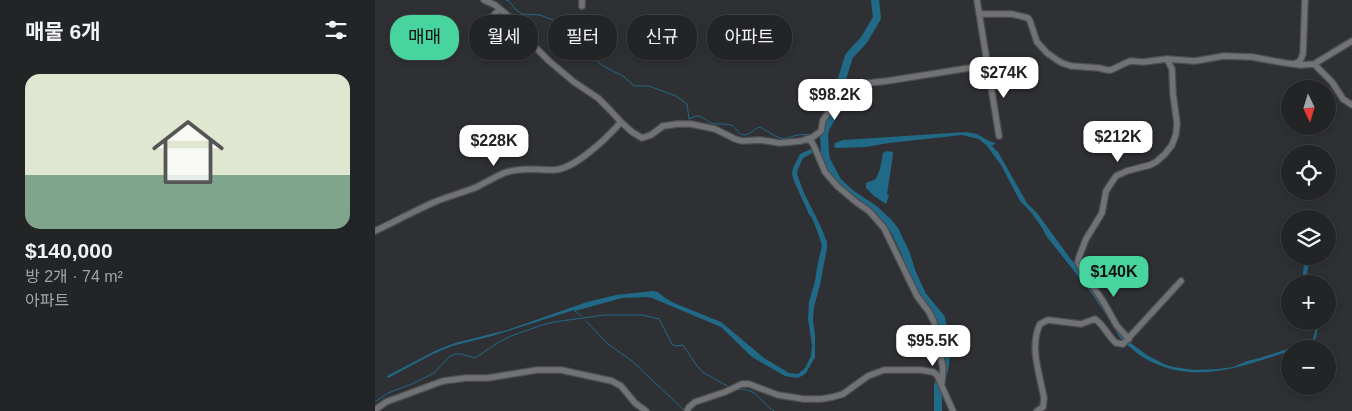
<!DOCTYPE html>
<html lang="ko">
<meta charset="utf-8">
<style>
:root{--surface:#232426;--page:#2b2c2e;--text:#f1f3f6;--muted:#a3a4a7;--line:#404143;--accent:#47d49e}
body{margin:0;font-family:Helvetica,"Noto Sans KR",sans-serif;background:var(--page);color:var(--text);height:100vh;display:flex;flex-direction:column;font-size:19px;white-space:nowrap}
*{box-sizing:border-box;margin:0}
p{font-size:16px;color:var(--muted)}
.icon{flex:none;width:28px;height:28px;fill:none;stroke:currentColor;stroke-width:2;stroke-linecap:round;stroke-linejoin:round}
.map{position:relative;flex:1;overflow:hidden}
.details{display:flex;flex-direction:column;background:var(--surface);width:375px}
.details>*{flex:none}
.top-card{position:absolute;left:15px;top:15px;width:475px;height:45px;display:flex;gap:10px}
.needle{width:32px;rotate:176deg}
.buttons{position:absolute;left:906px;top:80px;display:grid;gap:10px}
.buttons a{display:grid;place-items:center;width:55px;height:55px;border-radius:50%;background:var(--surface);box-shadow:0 2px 8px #0003,0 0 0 1px var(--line);font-size:25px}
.price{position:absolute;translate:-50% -42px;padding:0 11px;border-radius:10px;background:#fff;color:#222;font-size:16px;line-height:32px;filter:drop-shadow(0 1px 2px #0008)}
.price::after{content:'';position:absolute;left:50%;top:30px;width:15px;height:11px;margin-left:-8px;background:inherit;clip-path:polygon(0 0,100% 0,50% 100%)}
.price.on{background:var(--accent);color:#111}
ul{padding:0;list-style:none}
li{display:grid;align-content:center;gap:10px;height:265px;padding:0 25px}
li span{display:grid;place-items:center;height:155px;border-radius:15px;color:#555}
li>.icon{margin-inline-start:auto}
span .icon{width:90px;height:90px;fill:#fffc;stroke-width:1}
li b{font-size:21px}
h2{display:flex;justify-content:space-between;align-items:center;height:60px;padding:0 25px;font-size:21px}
.chip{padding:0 18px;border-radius:20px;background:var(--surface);box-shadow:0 2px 8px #0003,0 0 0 1px var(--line);font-size:18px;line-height:45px}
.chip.on{background:var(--accent);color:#111}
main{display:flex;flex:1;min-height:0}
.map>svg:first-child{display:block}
</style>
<main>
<section class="details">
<h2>매물 6개<svg class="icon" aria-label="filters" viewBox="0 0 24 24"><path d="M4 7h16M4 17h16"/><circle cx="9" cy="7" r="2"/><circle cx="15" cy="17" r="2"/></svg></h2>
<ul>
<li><span style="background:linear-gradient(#dfe7d0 65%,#7fa58c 0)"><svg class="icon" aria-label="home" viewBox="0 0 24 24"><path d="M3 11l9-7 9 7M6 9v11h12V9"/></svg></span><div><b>$140,000</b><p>방 2개 · 74 m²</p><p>아파트</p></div></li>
</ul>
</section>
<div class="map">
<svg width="977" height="411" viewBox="0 0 977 411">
<rect width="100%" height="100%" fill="#2f3033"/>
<path fill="#206a88" d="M591 132 602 134 614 141 621 143 617 146 623 152 652 203 662 213 695 258 707 272 728 304 743 330 750 338 749 340 745 338 730 313 715 291 672 237 666 226 655 211 645 201 626 165 612 146 604 139 587 135 514 143 491 147 462 148 459 147 460 143 468 140Z
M436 149 439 152 428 158 423 169 422 174 429 193 446 227 452 242V248L445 285 439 307 438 320 440 335V357L431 373 427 376 422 378 410 376 377 357 346 327 277 298 272 297 247 298 200 311 199 310 117 336 77 346 58 354 13 378 12 376 62 350 80 343 132 330 212 302 241 295 278 291 283 292 290 298 299 303 346 322 389 358 414 373 423 374 430 368 436 356 437 345 433 319 434 302 440 281 443 262 447 246 443 233 437 218 433 213V212L419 181 417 174 418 168 425 154Z
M512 151 518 152V155L512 194 514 196 511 204 499 196 491 188V183L501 179 505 169 508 153Z
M930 256H935L932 274 933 284H930L928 273Z
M939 321H942C944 332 941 346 928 349 924 349 919 349 915 349V351C870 365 826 384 779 363 769 359 759 351 751 344L753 341 772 355 789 364 798 367 819 370 843 369 858 367 872 361 885 358 912 349 930 346 937 341 939 336 940 331Z"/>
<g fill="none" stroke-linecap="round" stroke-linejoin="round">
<path stroke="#206a88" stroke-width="1" d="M131 0 134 1 141 10 147 14 165 15 197 27 205 32 222 61 228 66 248 76 259 86H274L301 96 312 104 314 119C317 118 319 116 322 116 327 116 332 121 336 123 342 125 349 123 356 125 361 127 363 134 368 135 375 136 379 128 385 127L400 136 409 139 422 135 439 134
M446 135 450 140
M200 311 206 316
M211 321 233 344 257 361 310 411
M362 389C385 389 382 400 399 411
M0 402 13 393 37 384 59 373 75 356 81 354H86L100 358 124 342 136 336 167 325 179 322 229 315H267L284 319 297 344 300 346 308 345 322 366 329 373 354 387"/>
<path stroke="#206a88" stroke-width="8" d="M500 0 502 18 489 40 474 56 463 92 460 112 451 127 449 134 450 153 451 160 463 182 475 193 499 209 514 223 520 231 531 254 537 273 547 295 566 318 571 341V356L569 371 563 386V411"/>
<g stroke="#4c4d4f" stroke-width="8">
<path id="minor" d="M109 0 120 5 137 19 161 48 174 61 199 82 223 98 234 109 246 122 257 132 267 138 276 135 288 126 303 124H316L340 129 360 139 367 141 385 140 405 143 426 141 438 137 446 131 448 120 471 88 484 84 512 81 613 65
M602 0 624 136
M207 6V0
M605 14H637L653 18 655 21 662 42 672 53 682 60 687 63 696 66 724 68 732 70H736L755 61 768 62 792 59 820 61 849 56 877 57 910 63 926 65 939 64 977 41
M100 42C101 28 117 20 124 9
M919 64 925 61 928 54 930 0
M939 64 957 82 968 99 977 105
M432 139 436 141 439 146 450 172 462 186 481 202 494 211 509 228 542 296 554 312 559 322 568 368 567 382
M0 231C21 221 41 210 62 201 75 196 89 192 102 187 111 182 120 177 129 173 146 167 161 170 178 170 199 170 232 138 246 122
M754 339 742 326 728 301 707 271 703 262 704 257 711 239 727 213 731 191 741 176 752 171 775 165 781 162 790 154 797 145 801 134 802 123 798 94 797 69 792 59
M0 410 11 402 68 381 91 378H113L162 370H186L237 381 246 386 260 403 271 411
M312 411 314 407 320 402 350 392 367 384H374L403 395 429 399H446L458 397 468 394 493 376 509 370H546L558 372 562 375 578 411
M662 411 668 407 669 398C665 375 654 347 665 324L673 320 706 324 720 319C729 325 733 336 741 343L748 344 806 281"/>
</g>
<use href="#minor" stroke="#717275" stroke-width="5.5"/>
</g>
</svg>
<div class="buttons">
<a><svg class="needle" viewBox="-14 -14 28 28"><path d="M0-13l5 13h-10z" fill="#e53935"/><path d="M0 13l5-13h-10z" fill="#a3a4a7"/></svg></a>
<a><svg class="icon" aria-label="locate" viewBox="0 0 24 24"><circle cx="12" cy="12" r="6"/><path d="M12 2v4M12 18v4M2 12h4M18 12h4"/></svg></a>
<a><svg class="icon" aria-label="layers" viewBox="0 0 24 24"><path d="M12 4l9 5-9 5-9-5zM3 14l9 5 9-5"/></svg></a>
<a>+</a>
<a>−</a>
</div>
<b class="price" style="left:629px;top:99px">$274K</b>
<b class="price" style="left:460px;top:121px">$98.2K</b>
<b class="price" style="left:743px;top:163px">$212K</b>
<b class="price" style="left:119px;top:167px">$228K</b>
<b class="price on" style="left:739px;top:298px">$140K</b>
<b class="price" style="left:558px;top:367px">$95.5K</b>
<div class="top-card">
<a class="chip on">매매</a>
<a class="chip">월세</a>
<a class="chip">필터</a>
<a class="chip">신규</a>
<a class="chip">아파트</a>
</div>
</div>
</main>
